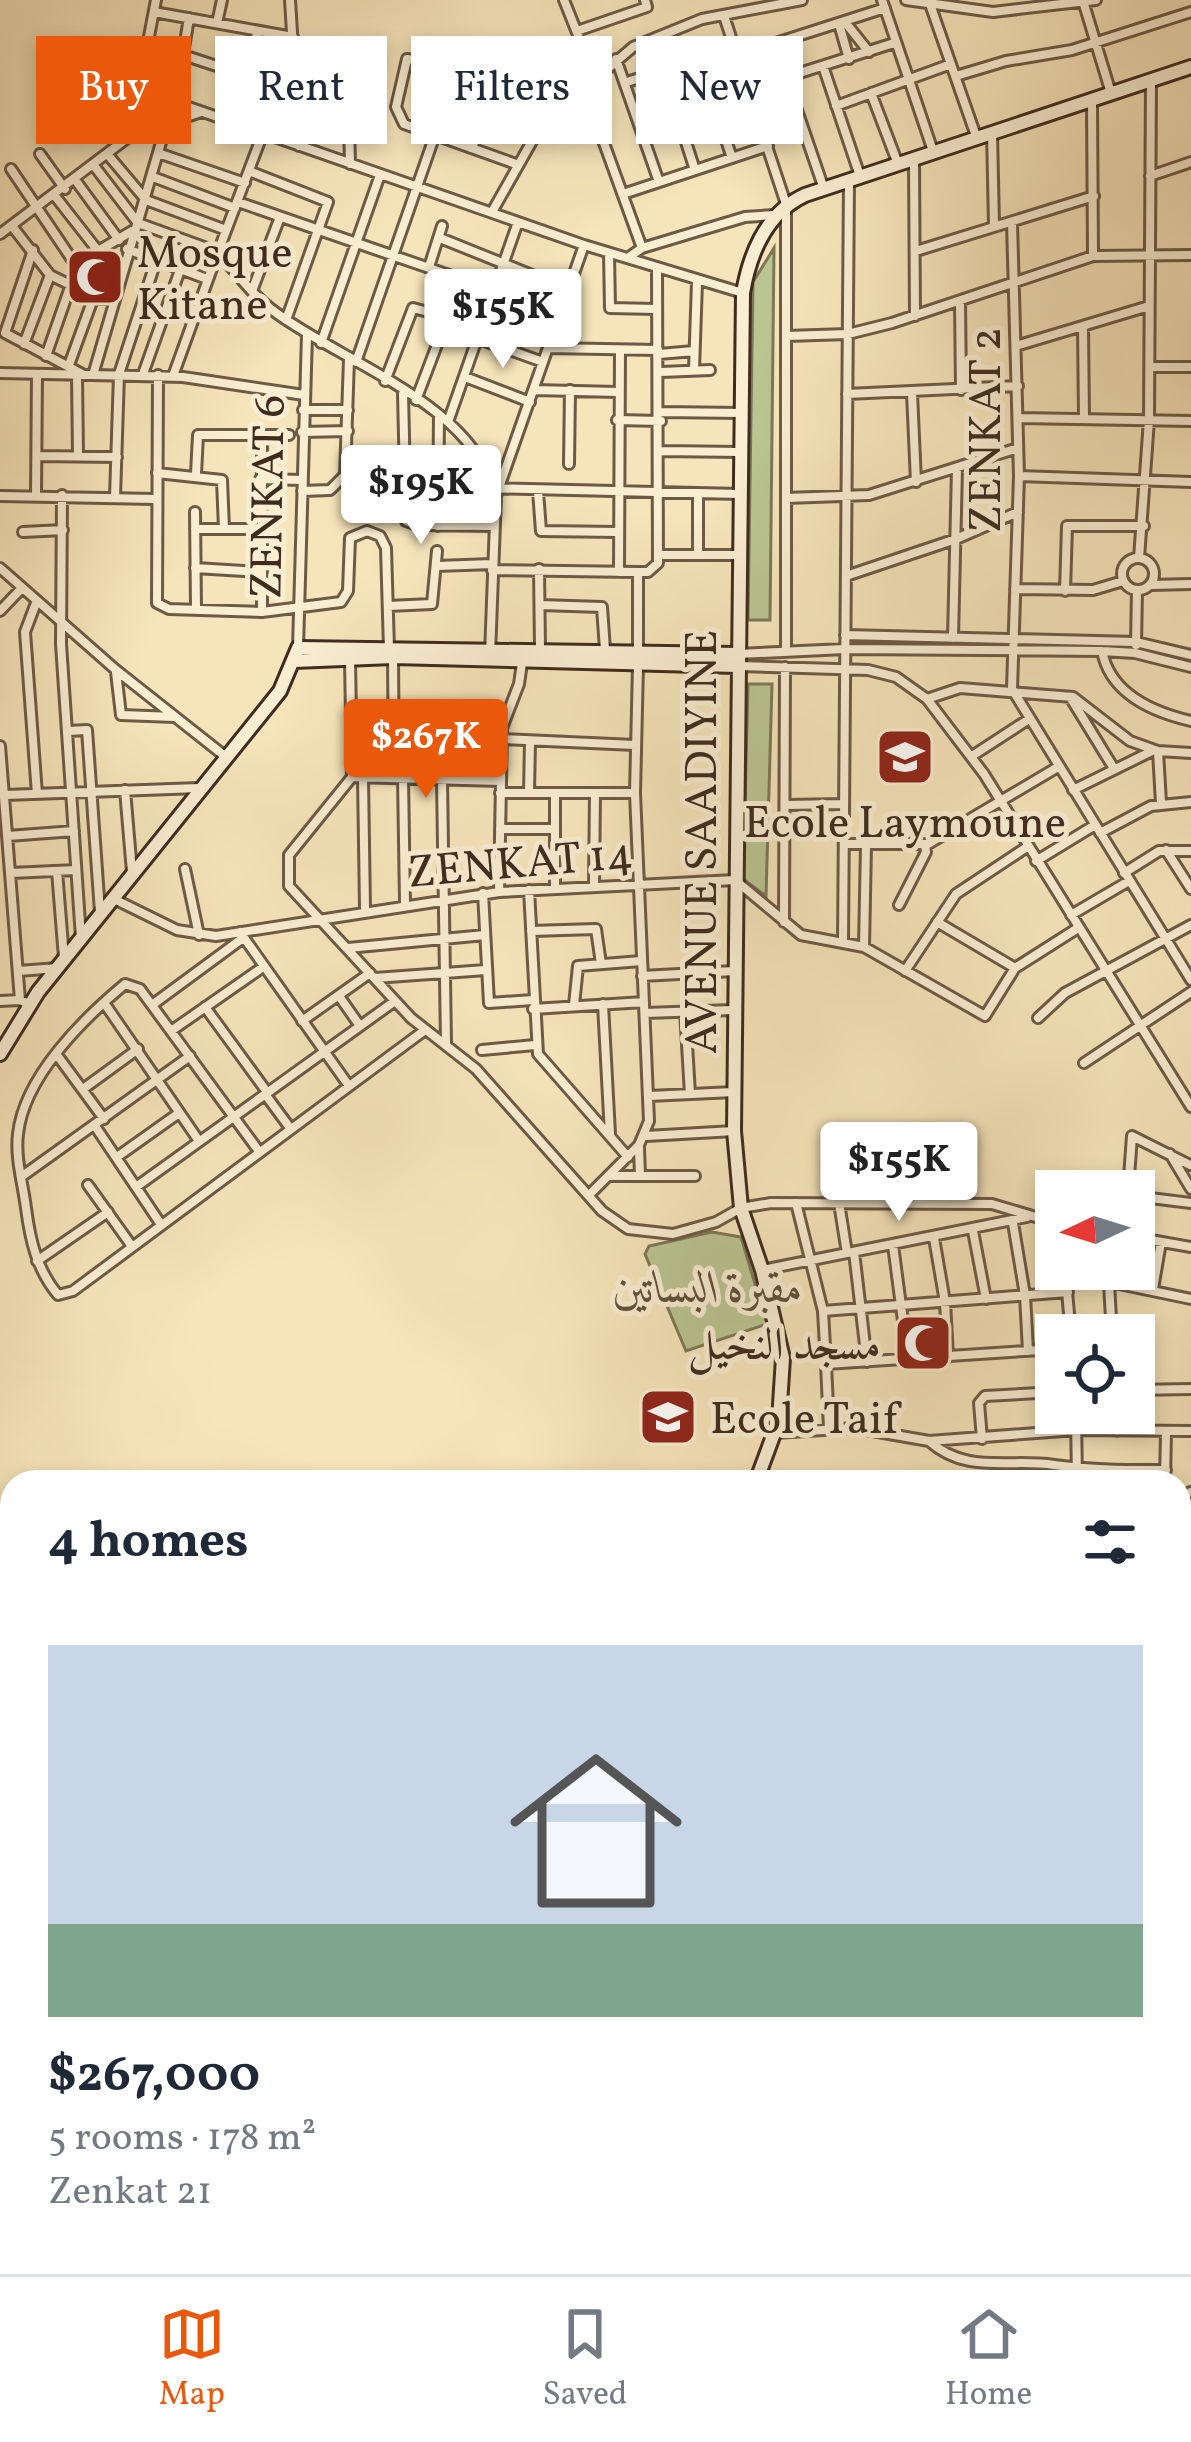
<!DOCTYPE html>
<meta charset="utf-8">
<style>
:root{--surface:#fff;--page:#f6f6f7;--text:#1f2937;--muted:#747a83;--line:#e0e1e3;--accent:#ea580c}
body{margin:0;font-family:Vollkorn,Amiri,serif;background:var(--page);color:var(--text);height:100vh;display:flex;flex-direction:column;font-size:45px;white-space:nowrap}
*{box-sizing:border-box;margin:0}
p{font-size:39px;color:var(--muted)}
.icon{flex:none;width:66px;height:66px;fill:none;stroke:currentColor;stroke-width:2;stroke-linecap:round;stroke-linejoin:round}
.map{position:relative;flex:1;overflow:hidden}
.panel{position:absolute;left:0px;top:1470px;width:1191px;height:804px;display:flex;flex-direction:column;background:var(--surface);border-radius:36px 36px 0 0;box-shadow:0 6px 18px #0003}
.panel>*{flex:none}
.banner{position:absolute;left:36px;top:36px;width:1119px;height:108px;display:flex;gap:24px}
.needle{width:78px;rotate:266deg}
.controls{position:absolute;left:1035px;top:1170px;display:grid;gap:24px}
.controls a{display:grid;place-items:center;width:120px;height:120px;border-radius:0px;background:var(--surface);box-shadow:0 6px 18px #0003;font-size:60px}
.price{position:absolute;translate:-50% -102px;padding:0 27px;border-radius:12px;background:#fff;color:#222;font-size:39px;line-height:78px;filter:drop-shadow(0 3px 6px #0008)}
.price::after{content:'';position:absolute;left:50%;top:72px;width:36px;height:27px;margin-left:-18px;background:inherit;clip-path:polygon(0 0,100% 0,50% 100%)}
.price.selected{background:var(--accent);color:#fff}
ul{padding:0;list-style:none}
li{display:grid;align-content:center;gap:24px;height:636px;padding:0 48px}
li+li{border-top:3px solid var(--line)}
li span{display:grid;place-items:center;height:372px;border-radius:0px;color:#555}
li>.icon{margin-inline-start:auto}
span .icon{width:216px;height:216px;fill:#fffc;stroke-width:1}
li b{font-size:51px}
h2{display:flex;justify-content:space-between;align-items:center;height:144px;padding:0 48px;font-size:51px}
.pill{padding:0 42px;border-radius:0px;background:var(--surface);box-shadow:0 6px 18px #0003;font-size:42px;line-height:108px}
.pill.selected{background:var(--accent);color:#fff}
.tab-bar{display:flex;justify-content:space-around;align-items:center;height:168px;border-top:3px solid var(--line);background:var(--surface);font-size:33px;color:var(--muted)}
.tab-bar a{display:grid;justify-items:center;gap:6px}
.tab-bar .selected{color:var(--accent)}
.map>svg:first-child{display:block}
</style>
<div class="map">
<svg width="1191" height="2274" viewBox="0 0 1191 2274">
<rect width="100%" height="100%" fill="#f6e4ba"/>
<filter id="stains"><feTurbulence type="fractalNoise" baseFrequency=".00167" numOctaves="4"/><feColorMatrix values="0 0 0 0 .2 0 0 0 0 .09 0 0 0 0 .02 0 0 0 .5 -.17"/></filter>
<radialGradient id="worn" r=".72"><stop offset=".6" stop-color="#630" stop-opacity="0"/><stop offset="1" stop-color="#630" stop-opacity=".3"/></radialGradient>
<path fill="#bac592" stroke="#7c7858" stroke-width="3" d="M774 248 770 620H748L753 282Z
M748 684H772L766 896 743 879Z
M712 1232 741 1237 767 1324 686 1351 645 1254 649 1246Z"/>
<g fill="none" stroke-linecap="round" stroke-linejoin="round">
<path stroke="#d1bf9b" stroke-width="8" stroke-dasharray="8 4" stroke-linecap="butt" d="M1 2271 25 2264"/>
<g stroke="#6d5a46" stroke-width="14">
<path id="street" d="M290 0 299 146
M564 0 595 78
M882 0 933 151
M906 0 993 12 1096 0
M1083 1 1111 93
M931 7 976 136
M154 12 293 37
M724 16 786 204V651
M845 22 869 52
M217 23 222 0
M839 24 849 59
M577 31 647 7 645 0
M183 55 296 92
M738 55 885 8
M616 59 659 182
M699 59 732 158
M823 66 860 176
M663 71 695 170
M956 76 1006 61 1072 50 1191 12
M348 78 350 164
M786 78 824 189
M627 82 735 47
M584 88 642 248
M137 89 584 245 743 293
M749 89 894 43
M871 93 898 164
M1092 101 1093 256
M175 102 189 18
M836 106 951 64
M223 119 258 32
M992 132 994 226
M263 133 218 252C236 272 253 296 275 312 339 360 474 406 491 488
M130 136 156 0
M471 148 494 109 525 78
M40 154 65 189
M161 154 245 183
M108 155 146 200 226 230
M914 161 915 316
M516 164 404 124 396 107 407 59 514 72 555 112
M95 167 138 223 218 252 173 376
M11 169 77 267 46 356
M249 171 328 202 286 320
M1150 176 1191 162
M153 177 235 208
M76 181 119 240
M623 194 768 146
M55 196 98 251 132 231
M238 202 458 278 459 287 416 400
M492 212 540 127 633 47 702 19 802 0
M1012 222 1019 476 1012 689 1191 980
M12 226 50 275 95 297
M0 234 130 136 201 112
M440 238 532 275 508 350
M127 249 207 279
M33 250 5 333 84 375
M916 251 1094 196
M609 253 610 308 656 309
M629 257 642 248 745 217 774 215
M429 267 442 226
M459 279 496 291
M252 291 280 217
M960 301 961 390
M452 305 486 318
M1083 327 1084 419
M786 336 848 334 892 323 1093 256 1191 255
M479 339 543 362
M321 343 380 175
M24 344 50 275
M1019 345 1149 306
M548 348 658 350
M659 354 694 351
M356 362 460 63
M69 365 93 299H115
M1150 367H1191
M694 370 697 282
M661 372 710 370
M0 373 183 377 304 395
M143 374 180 270
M77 375 78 456
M93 375 167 122
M158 375 157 603 169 609 262 612 341 602 348 591 350 538 367 531 380 536 386 548 389 649
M465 377 530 402
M385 381 413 308 447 317
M534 390 618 392
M912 393 916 482
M403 394 406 521 417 525 494 526
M847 394 1018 386
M303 410H348
M661 412 742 413
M1019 418 1191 421
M617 420 661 421
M448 422 518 222
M302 432 348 431
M262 435H289
M661 451 741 452
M37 456 117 457
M569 464 570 390
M157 473 222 480 224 529
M196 474 198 435H262V611
M1019 476 1191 482
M260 479 302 480
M439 487 740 494
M302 491 330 490 345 475 349 359
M538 491 541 531 618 532
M698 494V555
M36 495 37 374
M62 495 61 644 81 938
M0 496 156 499
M115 497 119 374 156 261
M786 498 869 495 1018 448
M195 512 196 609
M438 526 439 415
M195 529H259
M23 532 63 530
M661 555H739
M1139 558 1149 420 1151 81
M1122 574a16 16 0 1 1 32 0a16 16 0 1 1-32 0Z
M437 566 492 564
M0 568 116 670 226 757
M195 568 261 572
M539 569 540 649
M492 570 638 572H648L658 563 657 268
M619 572 620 350
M846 576 956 539 1018 512
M1151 585 1191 584
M1015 589 1093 590 1123 581
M1065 591 1067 526H1144
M36 603 25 632 37 794
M540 605 602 607 605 650
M388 606 432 604 437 551
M0 611 20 590
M845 635 1136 642 1191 655
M953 638 957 468
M1136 645 1137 590
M298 648 307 334
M1102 651C1110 693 1152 712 1191 721
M738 654 845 649 1102 651 1135 653 1191 667
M490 655 496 496 584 245
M638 655V572
M393 657 394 778
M350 659 352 777
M739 666 868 670 896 677 927 699 984 774 1191 1107
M116 672 121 715 175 717
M1070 697 1113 767
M927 699 960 688 1073 697 1130 741 1158 751 1191 753
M68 731 87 730 100 912
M502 739 635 745
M0 746 20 1000 29 1004
M1158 751 1161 803
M972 756 1029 719
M352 777 289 855V886L411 1018 476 1069 602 1211 628 1229 673 1234 716 1222 741 1208 771 1203 992 1204 1056 1223
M352 777 501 781
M363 778 365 909
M403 778 405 903
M429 779 432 726 502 728
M442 780 446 1043
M463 780 465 726
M125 790 132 872
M1073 790 1152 751
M500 793H635
M529 793 530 741
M555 793V888
M5 795 199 788
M786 805 844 804
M500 829H555
M1100 833 1151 806 1191 802
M8 836 74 831
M844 844H928L1058 767
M1166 850 1191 889
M1036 861 1095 825
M185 869 199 935
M57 871 64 958
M11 873 76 870
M1124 873 1159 851H1191
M594 886 595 793
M529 890 538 1054 628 1157
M499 892 502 728 519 684 523 656
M483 893 489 1003 533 1000
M114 899 177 930 216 936 499 892 735 880 801 935 864 947 985 1016 1015 968 1078 928
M899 905 926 852 925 845
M1071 915 1129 881
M784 922 785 667
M937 922 1015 968
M531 931 596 929 601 964
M240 932 349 1086
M843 942 849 181
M864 947 866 845
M348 948 485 935
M18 971 58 968
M905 971 956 894 1027 847
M642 976 734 971
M375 978 486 970
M339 996 360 1026
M0 1001 20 1000
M105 1004 199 1141
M603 1004 610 1134
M152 1005 243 938
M574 1005 578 966 641 961
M205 1007 267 1092
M533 1009 644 1002
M685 1011 690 1094
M645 1013 733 1010
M1038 1018 1065 993 1191 925
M302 1021 370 973
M171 1031 263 967
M482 1050 535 1045
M57 1055 104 1119
M1084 1063 1191 992
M83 1089 138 1049
M265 1094 290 1128
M649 1096 734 1092
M95 1126 160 1223
M646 1136 734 1131
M639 1148 640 1176
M258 1150 140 989 125 984C83 1019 24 1077 18 1134 15 1158 23 1184 26 1208 30 1240 37 1270 58 1295L73 1291 425 1030
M1170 1154 1191 1189
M117 1157 179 1113
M610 1176H695
M21 1177 190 1056
M88 1185 131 1245
M136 1187 395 1001
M1128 1191 1132 1136 1190 1165
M589 1195 639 1145 649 1121 635 793 638 666
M1134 1196 1191 1203
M796 1203 823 1311 826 1364
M839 1203 847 1253
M1013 1223 1025 1295 1028 1351
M973 1231 986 1299
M1134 1237 1191 1247
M934 1238 945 1302 948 1357
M893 1245 908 1359
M854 1252 867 1362
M37 1261 108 1212
M762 1270 1027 1217
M1065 1270 1071 1335
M1066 1273 1191 1299
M1109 1284 1112 1335
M1153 1289 1161 1242
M823 1311 1068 1292
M1134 1390 1191 1389
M1076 1413 1077 1482
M1116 1413 1117 1431
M829 1428 826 1364 1056 1349
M775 1433 855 1428 929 1441 1077 1430 1191 1431
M982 1439 979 1403 985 1396 1056 1392
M929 1441C967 1475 1009 1458 1054 1465 1091 1470 1127 1470 1166 1470
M759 1474 782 1482
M1165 1482 1166 1432
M1179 1496 1191 1492
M1179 1650H1191
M1179 1691H1191
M1179 1733 1191 1734
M1179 1774H1191
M1179 1814H1191
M1179 2024 1191 2023
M1179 2251 1191 2031V1903
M1098 2262 1099 2274
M25 2264 29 2262
M1144 2269 1178 2268
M0 2271H1
M951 2274V2262
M993 2274V2262
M1034 2274 1035 2262
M1177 2274 1178 2262"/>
</g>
<g stroke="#3f2c1f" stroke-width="18">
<path id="secondary" d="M294 661 393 657 737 666
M0 1054 38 992 280 691 298 648 737 654
M756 1482 779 1420 783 1358 762 1270 741 1208 734 1131 743 293C750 252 766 213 805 195L1191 67
M633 2262 634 2274"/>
</g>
<use href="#street" stroke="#f9edd2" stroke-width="8"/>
<use href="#secondary" stroke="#f9edd2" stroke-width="12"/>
<path stroke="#3f2c1f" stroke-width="3" stroke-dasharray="21 21" stroke-linecap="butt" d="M0 1897 8 1950
M0 1937 12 2021
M3 2006 12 2065
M0 2241 12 2274
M47 2262 48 2274"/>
</g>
<defs>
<g id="mosque-square" transform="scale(3)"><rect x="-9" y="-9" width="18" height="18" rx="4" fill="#8f2418" stroke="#f9edd2"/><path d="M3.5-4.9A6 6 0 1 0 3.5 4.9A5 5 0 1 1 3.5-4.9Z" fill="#fff"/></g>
<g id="school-square" transform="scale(3)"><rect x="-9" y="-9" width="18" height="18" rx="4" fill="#8f2418" stroke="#f9edd2"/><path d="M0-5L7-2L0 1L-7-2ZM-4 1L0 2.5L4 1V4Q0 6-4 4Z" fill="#fff"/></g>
</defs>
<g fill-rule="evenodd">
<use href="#mosque-square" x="95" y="277"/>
<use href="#school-square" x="905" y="757"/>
<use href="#mosque-square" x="923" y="1343"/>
<use href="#school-square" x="668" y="1417"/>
</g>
<g text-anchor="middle" stroke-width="10" stroke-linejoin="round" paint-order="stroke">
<g font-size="45" fill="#3f2c1f" stroke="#f9edd2" text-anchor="start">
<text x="137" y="267">Mosque<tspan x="137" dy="52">Kitane</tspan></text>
<text x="905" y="837" text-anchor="middle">Ecole Laymoune</text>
<text x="881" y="1359" text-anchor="end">مسجد النخيل</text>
<text x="710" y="1433">Ecole Taif</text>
</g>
<g font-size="45" fill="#3f2c1f" stroke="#f9edd2">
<text transform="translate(984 430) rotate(-90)" y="16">ZENKAT 2</text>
<text transform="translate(266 497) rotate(-89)" y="16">ZENKAT 6</text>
<text transform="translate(700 842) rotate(-90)" y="16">AVENUE SAADIYINE</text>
<text transform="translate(520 861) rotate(-5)" y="16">ZENKAT 14</text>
</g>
<g font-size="45" font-style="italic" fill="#5e523c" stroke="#f9edd2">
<text x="708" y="1302">مقبرة البساتين</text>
</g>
</g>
<rect width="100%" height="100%" filter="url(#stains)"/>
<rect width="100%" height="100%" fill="url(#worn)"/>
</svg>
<div class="controls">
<a><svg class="needle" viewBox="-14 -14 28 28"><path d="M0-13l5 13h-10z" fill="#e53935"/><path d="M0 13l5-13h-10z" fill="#747a83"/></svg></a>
<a><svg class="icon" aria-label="locate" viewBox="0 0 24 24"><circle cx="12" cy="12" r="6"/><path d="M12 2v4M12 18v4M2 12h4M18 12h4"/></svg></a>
</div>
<b class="price" style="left:503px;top:371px">$155K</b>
<b class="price" style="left:421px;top:547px">$195K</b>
<b class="price selected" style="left:426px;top:801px">$267K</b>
<b class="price" style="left:899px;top:1224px">$155K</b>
<div class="banner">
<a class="pill selected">Buy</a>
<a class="pill">Rent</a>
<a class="pill">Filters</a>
<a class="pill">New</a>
</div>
<section class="panel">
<h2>4 homes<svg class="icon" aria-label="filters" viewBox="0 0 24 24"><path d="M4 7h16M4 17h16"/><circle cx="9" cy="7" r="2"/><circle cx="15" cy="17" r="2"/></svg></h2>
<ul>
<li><span style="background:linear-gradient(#c9d6e8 75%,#7fa58c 0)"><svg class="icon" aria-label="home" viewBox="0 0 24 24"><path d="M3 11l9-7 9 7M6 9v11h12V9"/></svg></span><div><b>$267,000</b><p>5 rooms · 178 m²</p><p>Zenkat 21</p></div></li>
</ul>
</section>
</div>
<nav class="tab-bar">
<a class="selected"><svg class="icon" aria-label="map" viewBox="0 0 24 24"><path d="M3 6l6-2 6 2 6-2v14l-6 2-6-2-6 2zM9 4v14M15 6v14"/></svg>Map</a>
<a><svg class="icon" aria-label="saved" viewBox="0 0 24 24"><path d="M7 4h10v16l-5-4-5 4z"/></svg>Saved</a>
<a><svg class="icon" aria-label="home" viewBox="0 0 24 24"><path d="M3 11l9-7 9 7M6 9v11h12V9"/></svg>Home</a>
</nav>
